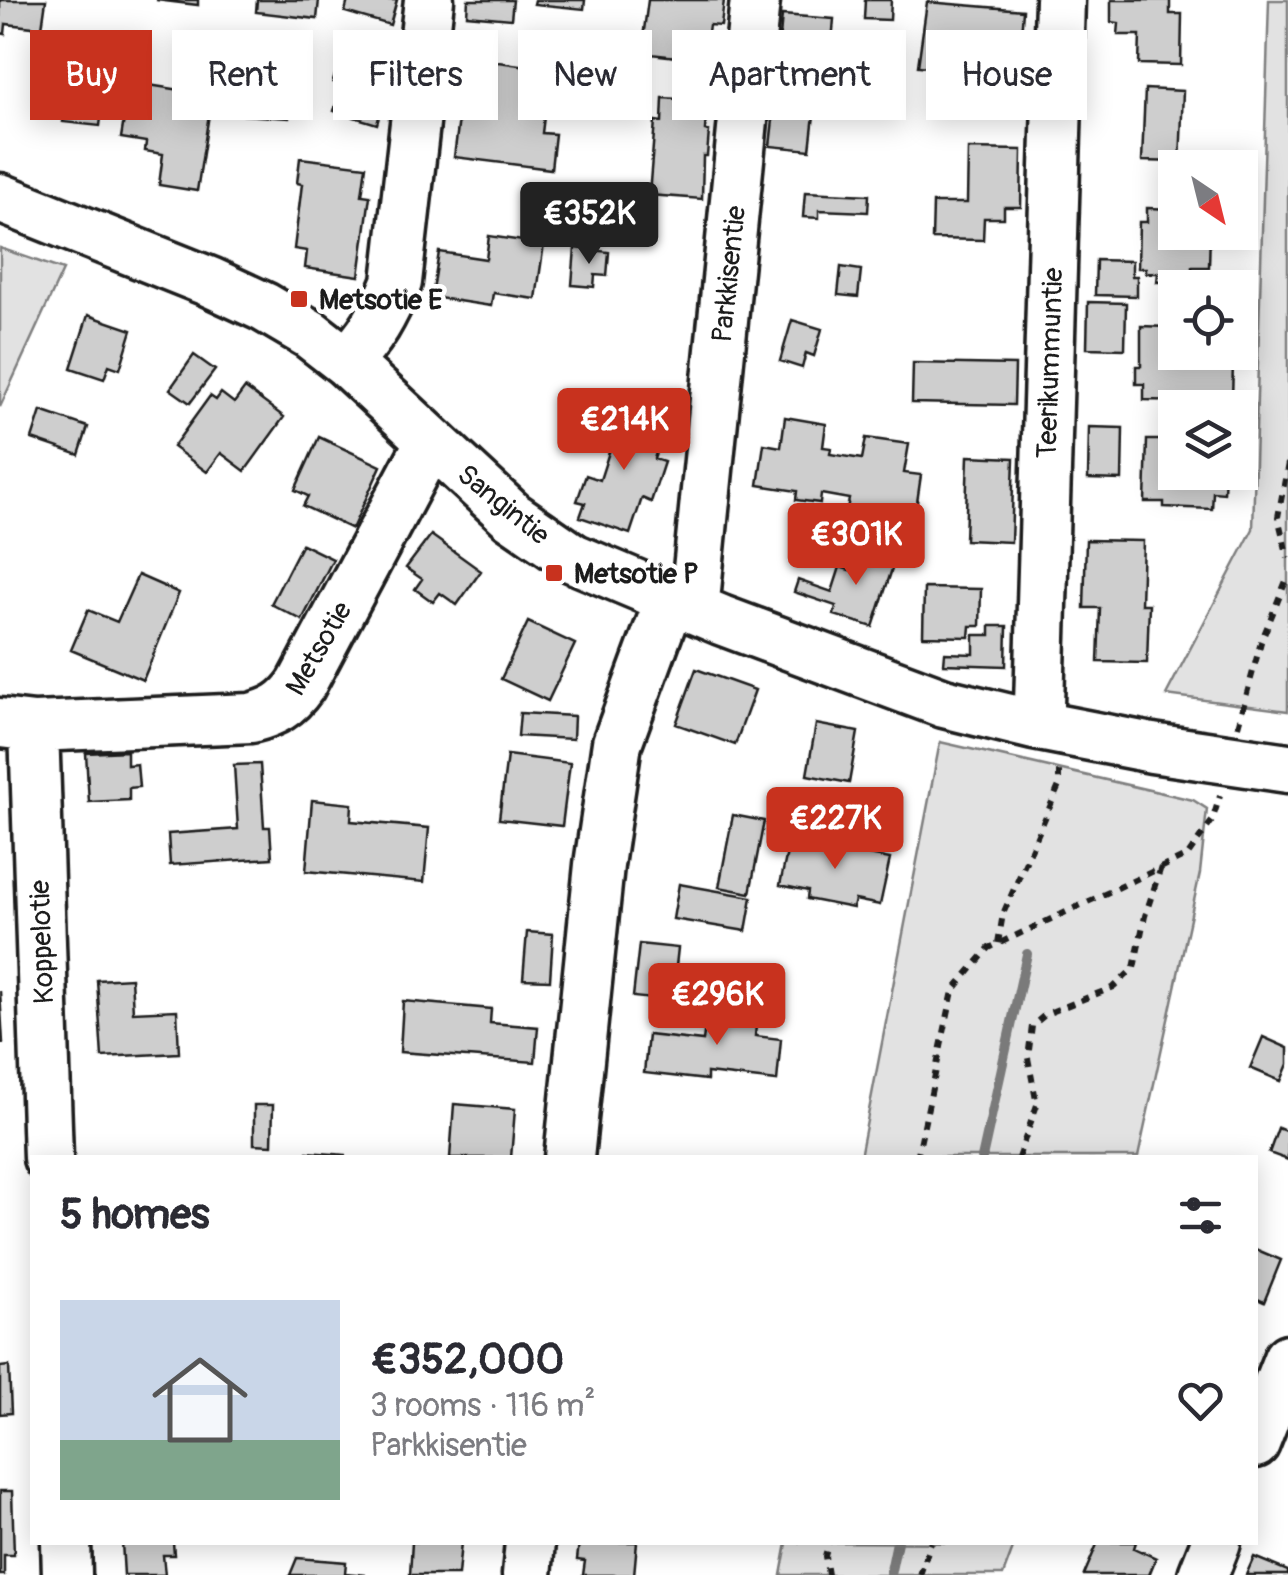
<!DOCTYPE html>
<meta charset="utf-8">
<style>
:root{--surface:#fff;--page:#f2f2f3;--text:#2b2b33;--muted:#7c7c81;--accent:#c8321e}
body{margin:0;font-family:Pangolin,sans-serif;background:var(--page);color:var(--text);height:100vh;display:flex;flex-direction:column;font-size:38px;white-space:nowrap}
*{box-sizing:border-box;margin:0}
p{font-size:32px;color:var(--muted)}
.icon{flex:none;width:55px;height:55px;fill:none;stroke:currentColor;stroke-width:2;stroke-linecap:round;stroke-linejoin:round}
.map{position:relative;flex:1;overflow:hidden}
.panel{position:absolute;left:30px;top:1155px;width:1228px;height:390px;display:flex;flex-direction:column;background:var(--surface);border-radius:0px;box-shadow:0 5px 25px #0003}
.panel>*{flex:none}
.guide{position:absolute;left:30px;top:30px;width:1230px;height:90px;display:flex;gap:20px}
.needle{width:65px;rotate:145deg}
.controls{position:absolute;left:1158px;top:150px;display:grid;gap:20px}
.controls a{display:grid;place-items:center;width:100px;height:100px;border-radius:0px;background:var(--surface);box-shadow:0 5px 25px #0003;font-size:50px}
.price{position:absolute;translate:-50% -85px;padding:0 22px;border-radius:10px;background:var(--accent);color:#fff;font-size:32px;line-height:65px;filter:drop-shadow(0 2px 5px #0008)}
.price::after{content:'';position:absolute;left:50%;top:60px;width:30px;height:22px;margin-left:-15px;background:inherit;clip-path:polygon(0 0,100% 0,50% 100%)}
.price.current{background:#222;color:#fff}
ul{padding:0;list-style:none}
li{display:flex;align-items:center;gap:30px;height:250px;padding:0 30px}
li span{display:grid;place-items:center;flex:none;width:280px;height:200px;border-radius:0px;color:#555}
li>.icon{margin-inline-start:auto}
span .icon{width:120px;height:120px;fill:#fffc;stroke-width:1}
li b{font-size:42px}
h2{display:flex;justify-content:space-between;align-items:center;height:120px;padding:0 30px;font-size:42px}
.pill{padding:0 35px;border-radius:0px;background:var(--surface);box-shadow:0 5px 25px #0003;font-size:35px;line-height:90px}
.pill.current{background:var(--accent);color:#fff}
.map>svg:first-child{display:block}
</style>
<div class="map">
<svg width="1288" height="1575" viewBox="0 0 1288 1575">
<rect width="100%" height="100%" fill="#fff"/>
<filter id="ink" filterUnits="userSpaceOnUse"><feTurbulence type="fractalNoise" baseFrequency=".01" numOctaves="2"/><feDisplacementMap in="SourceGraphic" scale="20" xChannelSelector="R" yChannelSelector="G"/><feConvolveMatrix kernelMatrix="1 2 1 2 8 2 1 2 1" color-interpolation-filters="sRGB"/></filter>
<g filter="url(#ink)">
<path fill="#e2e2e2" stroke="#7f7f7f" stroke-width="2.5" d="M1269 0H1288V711L1166 695 1253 529Z
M0 248 63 270 0 407Z
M940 742 1193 800 1207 809 1200 873 1138 1157H860Z
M787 1543V1542L1015 1543 1003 1575H781Z"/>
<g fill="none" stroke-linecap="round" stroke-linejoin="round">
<path stroke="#7a7a7a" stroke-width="10" d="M982 1158 1027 954
M890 1575 897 1542"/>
</g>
<path fill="#cecece" stroke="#1c1c1c" stroke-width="2.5" d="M0 0H46L42 28 6 24 5 34 0 33Z
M156 0H198V5Z
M257 0H319L317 19 256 12Z
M348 0H397L390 25 345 12Z
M468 0H513L511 19 467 15Z
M535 0H585L584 9 534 4Z
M648 0H724L721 26 709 25 704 60 641 53Z
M865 0H891L890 20 864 19Z
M1111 0H1170V14H1182L1181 65 1139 64 1140 35H1118L1119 23 1111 22Z
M927 2 1023 10 1018 76 918 66Z
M782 15 834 19 832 42 822 41 819 63 778 59Z
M341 54 357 59 355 64 391 75 377 124 334 111 342 85 333 82Z
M71 58 108 62 100 126 63 122Z
M467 58 543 68 541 83 548 84 542 133 555 134 551 169 454 157Z
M130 82 212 95 197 191 159 185 163 154 145 151 146 142 121 138Z
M247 83 292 87 289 118 244 115Z
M1145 89 1183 91 1180 162 1142 161Z
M663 98 707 101 705 130 709 131 707 156H703L702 199 649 195 655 121 662 122Z
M775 102 815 106 810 150 770 146Z
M968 149 1022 150 1021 207H1004V218H984L983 240 932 239 933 203H967Z
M300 158 366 166 362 195 370 196 359 276 305 268 307 251 294 249 302 184 297 183Z
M805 192 869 195 868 212 819 210V218L803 217Z
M1147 208 1175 209V232H1210L1209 267H1192V273H1175L1174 282H1157L1158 273H1146V268H1138L1139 222H1147Z
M489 236 544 244 536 299 493 293 491 306 432 297 439 252 486 259Z
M575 248 609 252 607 276 595 275 594 287 572 285Z
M1096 260 1132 261V276H1137V296L1095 295Z
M841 267 861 270 858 297 838 295Z
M1088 302 1126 303 1125 349 1087 348Z
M88 315 132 330 120 369 109 365 104 379 71 368Z
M792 320 822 329 814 356 806 353 802 368 780 361Z
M1141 326 1167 327V343H1175V352H1239L1238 361H1233L1232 402 1144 400V384H1136V366H1141Z
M194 355 215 370 190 403 170 389Z
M913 363 1015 365 1014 405 912 403Z
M245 388 284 417 245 471 221 453 207 472 173 447 210 396 216 400 221 393 234 403Z
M41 411 88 427 79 455 32 439Z
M620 411 665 425 654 459 664 462 651 502 642 498 630 534 580 517 585 503 577 501 586 475 600 480 610 449 594 444 601 424 614 428Z
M785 417 826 424 823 447 831 448 830 454 862 459 866 438 909 444 904 473 921 475 915 516 871 510 870 518 846 514 849 499 821 494 820 503 796 500 797 491 758 485 764 444 781 447Z
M1089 427 1123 428 1122 480 1088 479Z
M319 437 381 466 352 529 303 506 308 496 295 490Z
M1147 440H1175V472H1225L1224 493 1213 492 1212 509 1164 507V502H1145Z
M968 456 1014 458 1011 542 965 540Z
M431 535 481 571 457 605 440 593 433 602 415 589 422 579 406 568Z
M1086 540 1143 541 1141 604H1149L1147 663 1098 662 1100 608H1084Z
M302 544 333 559 302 620 271 604Z
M857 547 895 560 873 627 834 615 836 606 794 592 798 580 832 592 840 567 849 570Z
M138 575 179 593 143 680 71 650 88 610 117 622Z
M924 588 981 589 980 626H970L969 637 923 636Z
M528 622 575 644 548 701 501 679Z
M990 626H1007L1006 666 944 664 945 653 974 654V635H990Z
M696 669 755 690 735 745 676 724Z
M520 713 574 716 573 739 518 736Z
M816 724 858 732 849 783 807 775Z
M127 751V765L137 764 139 787 129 788V800L89 802 86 753Z
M507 755 570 763 562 826 499 819Z
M260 764 264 827H270L272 858 170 865 168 834 238 829 234 765Z
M312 800 352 804 351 821 429 828 424 882 306 871Z
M733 815 764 821 750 893 719 887Z
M821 835 866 844 864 854 890 859 880 905 855 900 853 908 807 899 808 891 780 885 790 838 819 844Z
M679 884 752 897 746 931 673 919Z
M527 932 553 934 550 980 523 979Z
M639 944 678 948 672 1001 633 997Z
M131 978 133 1012 177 1010 179 1053 102 1057 97 980Z
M0 991 3 1043H0Z
M708 999 754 1004 751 1024 756 1025 755 1036 781 1039 777 1081 707 1073V1080L644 1073 648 1035 703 1041Z
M403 1001 491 1009 490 1023 538 1027 535 1062 400 1052Z
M1263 1037 1288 1048V1064L1281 1081 1250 1068Z
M454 1104 515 1109 511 1158H450Z
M254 1105H273L272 1145 254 1144Z
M1278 1128 1288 1132V1160L1269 1153Z
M307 1152 345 1155V1158H306Z
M1255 1249 1281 1260 1264 1302 1255 1298Z
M9 1366 11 1413 0 1414V1367Z
M0 1491H12L14 1555H4V1575H0Z
M122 1542H173L174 1555H163L165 1575H124Z
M412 1542H461L458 1575H410Z
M579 1542H637L634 1575H583L585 1561 577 1560Z
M1098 1542H1136L1134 1548 1156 1558 1149 1575H1084Z
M1254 1557 1288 1571V1575H1246Z
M297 1558 346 1562 345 1573 366 1575H290Z"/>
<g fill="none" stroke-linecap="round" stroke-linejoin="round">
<g stroke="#1c1c1c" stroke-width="55">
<path id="minor" d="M0 198 210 282 264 307 310 334 346 362 512 516 573 558 721 620 944 703 1034 725 1152 748 1288 768
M346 362C371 338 384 314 397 282L429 0
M691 608 696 590 755 0
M0 723 34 727 251 718C274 712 287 705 301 685L430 442
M1034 725 1039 705 1060 0
M34 727 48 1158
M569 1158 599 865 617 743 670 599
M1255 1443 1288 1359
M66 1542 67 1575
M527 1575 530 1542
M1203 1575 1216 1542"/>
</g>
<path stroke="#1c1c1c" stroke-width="6" stroke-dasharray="8 8" stroke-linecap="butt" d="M1288 463 1278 517 1288 558
M1238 726 1261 642 1288 576
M998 943 1003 914 1059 786V767
M917 1158 953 991 989 948 1188 855 1212 821 1220 796
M1018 1158 1037 1105 1028 1058 1032 1026 1046 1014 1114 987 1134 968 1145 916 1161 867
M828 1575 825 1556 829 1542
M920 1575 931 1542"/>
<use href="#minor" stroke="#fff" stroke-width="48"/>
</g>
</g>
<g fill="#c8321e" stroke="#fff" stroke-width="4">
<rect x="289" y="289" width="20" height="20" rx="5"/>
<rect x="544" y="563" width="20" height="20" rx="5"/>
</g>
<g text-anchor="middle" stroke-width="9" stroke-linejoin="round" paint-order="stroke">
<g font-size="28" fill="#1c1c1c" stroke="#fff">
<text transform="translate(728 274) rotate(-84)" y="10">Parkkisentie</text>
<text transform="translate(1049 363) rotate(-88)" y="10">Teerikummuntie</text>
<text transform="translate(504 504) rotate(39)" y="10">Sangintie</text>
<text transform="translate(318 648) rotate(-60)" y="10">Metsotie</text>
<text transform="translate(41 942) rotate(-92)" y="10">Koppelotie</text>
</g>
<g font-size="28" font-weight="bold" fill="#1c1c1c" stroke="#fff" text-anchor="start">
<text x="319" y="309">Metsotie E</text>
<text x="574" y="583">Metsotie P</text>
</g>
</g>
</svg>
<div class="controls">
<a><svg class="needle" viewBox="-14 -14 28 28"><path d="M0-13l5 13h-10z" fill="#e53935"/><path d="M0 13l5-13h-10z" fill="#7c7c81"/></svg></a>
<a><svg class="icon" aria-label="locate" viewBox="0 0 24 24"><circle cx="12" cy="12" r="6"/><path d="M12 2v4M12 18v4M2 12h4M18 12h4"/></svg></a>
<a><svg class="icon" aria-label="layers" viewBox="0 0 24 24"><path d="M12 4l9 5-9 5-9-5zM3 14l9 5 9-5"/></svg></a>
</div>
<b class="price current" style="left:589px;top:267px">€352K</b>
<b class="price" style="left:624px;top:473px">€214K</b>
<b class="price" style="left:856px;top:588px">€301K</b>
<b class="price" style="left:835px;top:872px">€227K</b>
<b class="price" style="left:717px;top:1048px">€296K</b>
<div class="guide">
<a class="pill current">Buy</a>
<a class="pill">Rent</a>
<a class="pill">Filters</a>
<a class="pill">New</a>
<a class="pill">Apartment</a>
<a class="pill">House</a>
</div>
<section class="panel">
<h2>5 homes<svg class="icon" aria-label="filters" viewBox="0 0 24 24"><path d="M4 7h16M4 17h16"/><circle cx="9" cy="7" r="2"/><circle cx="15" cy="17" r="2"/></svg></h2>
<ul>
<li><span style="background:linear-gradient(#c9d6e8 70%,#7fa58c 0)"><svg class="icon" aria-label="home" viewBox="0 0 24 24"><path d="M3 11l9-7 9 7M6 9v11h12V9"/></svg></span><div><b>€352,000</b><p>3 rooms · 116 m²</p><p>Parkkisentie</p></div><svg class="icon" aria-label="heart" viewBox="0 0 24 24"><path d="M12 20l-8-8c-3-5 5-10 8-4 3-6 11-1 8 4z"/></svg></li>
</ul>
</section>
</div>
